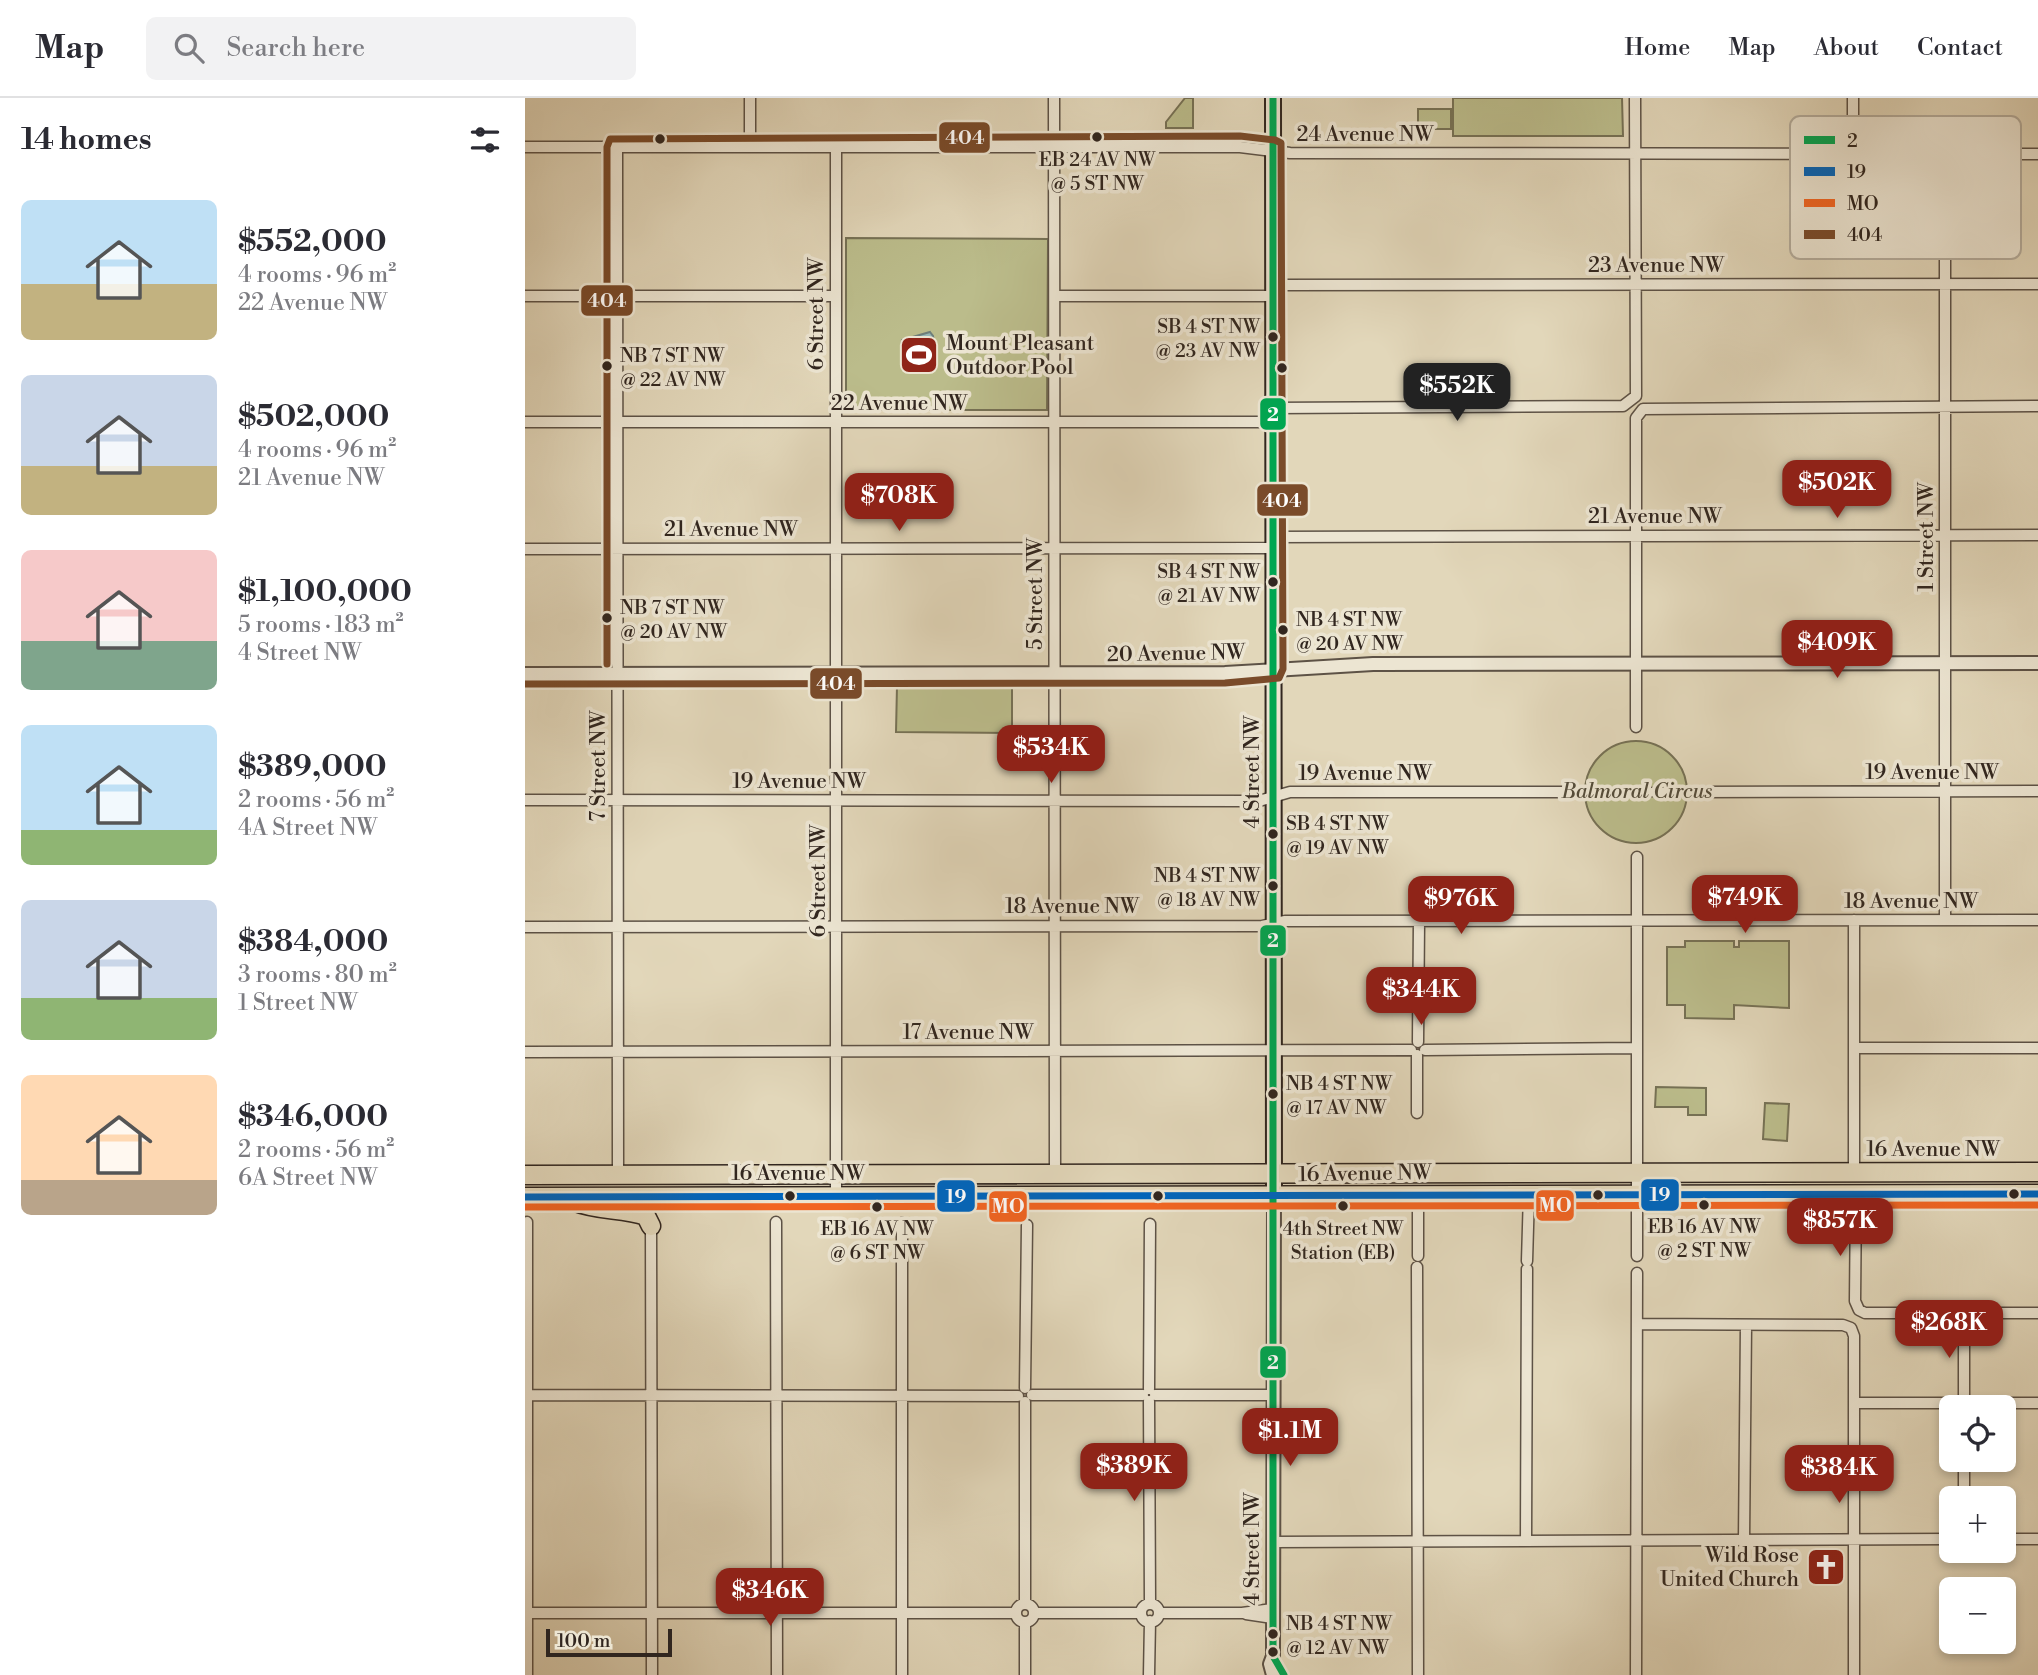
<!DOCTYPE html>
<meta charset="utf-8">
<style>
:root{--surface:#fff;--page:#f2f2f3;--text:#2b2b33;--muted:#7c7c81;--line:#e1e1e2;--accent:#8f2418}
body{margin:0;font-family:"Libre Bodoni",serif;background:var(--page);color:var(--text);height:100vh;display:flex;flex-direction:column;font-size:26px;white-space:nowrap}
*{box-sizing:border-box;margin:0}
p{font-size:23px;color:var(--muted)}
.icon{flex:none;width:38px;height:38px;fill:none;stroke:currentColor;stroke-width:2;stroke-linecap:round;stroke-linejoin:round}
.map{position:relative;flex:1;overflow:hidden}
.drawer{display:flex;flex-direction:column;background:var(--surface);width:525px}
.drawer>*{flex:none}
.controls{position:absolute;left:1414px;top:1297px;display:grid;gap:14px}
.controls a{display:grid;place-items:center;width:77px;height:77px;border-radius:10px;background:var(--surface);box-shadow:0 4px 10px #0003;font-size:35px}
.scale{position:absolute;left:21px;bottom:18px;width:126px;box-sizing:border-box;padding-left:7px;border:4px solid #31261f;border-top:0;font-size:19px;line-height:24px;white-space:nowrap;color:#31261f;-webkit-text-stroke:5px #ece5d2;paint-order:stroke}
.price{position:absolute;translate:-50% -60px;padding:0 16px;border-radius:14px;background:var(--accent);color:#fff;font-size:23px;line-height:46px;filter:drop-shadow(0 2px 4px #0008)}
.price::after{content:'';position:absolute;left:50%;top:42px;width:21px;height:16px;margin-left:-10px;background:inherit;clip-path:polygon(0 0,100% 0,50% 100%)}
.price.on{background:#222;color:#fff}
ul{padding:0;list-style:none}
li{display:flex;align-items:center;gap:21px;height:175px;padding:0 21px}
li span{display:grid;place-items:center;flex:none;width:196px;height:140px;border-radius:10px;color:#555}
li>.icon{margin-inline-start:auto}
span .icon{width:84px;height:84px;fill:#fffc;stroke-width:1}
li b{font-size:30px}
h2{display:flex;justify-content:space-between;align-items:center;height:84px;padding:0 21px;font-size:30px}
header{display:flex;align-items:center;gap:42px;box-sizing:border-box;height:98px;padding:0 35px;background:var(--surface);border-bottom:2px solid var(--line)}
header strong{font-size:33px}
nav{display:flex;gap:38px;margin-inline-start:auto;font-size:24px}
.search{width:490px;height:63px;background:var(--page);display:flex;align-items:center;gap:18px;box-sizing:border-box;padding:0 24px;border-radius:10px;color:var(--muted);font-size:26px}
main{display:flex;flex:1;min-height:0}
.map>svg:first-child{display:block}
</style>
<header>
<strong>Map</strong>
<div class="search"><svg class="icon" aria-label="search" viewBox="0 0 24 24"><circle cx="10" cy="10" r="6"/><path d="M15 15l6 6"/></svg>Search here</div>
<nav><a>Home</a><a>Map</a><a>About</a><a>Contact</a></nav>
</header>
<main>
<section class="drawer">
<h2>14 homes<svg class="icon" aria-label="filters" viewBox="0 0 24 24"><path d="M4 7h16M4 17h16"/><circle cx="9" cy="7" r="2"/><circle cx="15" cy="17" r="2"/></svg></h2>
<ul>
<li><span style="background:linear-gradient(#bfe0f5 60%,#c2b280 0)"><svg class="icon" aria-label="home" viewBox="0 0 24 24"><path d="M3 11l9-7 9 7M6 9v11h12V9"/></svg></span><div><b>$552,000</b><p>4 rooms · 96 m²</p><p>22 Avenue NW</p></div></li>
<li><span style="background:linear-gradient(#c9d6e8 65%,#c2b280 0)"><svg class="icon" aria-label="home" viewBox="0 0 24 24"><path d="M3 11l9-7 9 7M6 9v11h12V9"/></svg></span><div><b>$502,000</b><p>4 rooms · 96 m²</p><p>21 Avenue NW</p></div></li>
<li><span style="background:linear-gradient(#f6c9c9 65%,#7fa58c 0)"><svg class="icon" aria-label="home" viewBox="0 0 24 24"><path d="M3 11l9-7 9 7M6 9v11h12V9"/></svg></span><div><b>$1,100,000</b><p>5 rooms · 183 m²</p><p>4 Street NW</p></div></li>
<li><span style="background:linear-gradient(#bfe0f5 75%,#8fb573 0)"><svg class="icon" aria-label="home" viewBox="0 0 24 24"><path d="M3 11l9-7 9 7M6 9v11h12V9"/></svg></span><div><b>$389,000</b><p>2 rooms · 56 m²</p><p>4A Street NW</p></div></li>
<li><span style="background:linear-gradient(#c9d6e8 70%,#8fb573 0)"><svg class="icon" aria-label="home" viewBox="0 0 24 24"><path d="M3 11l9-7 9 7M6 9v11h12V9"/></svg></span><div><b>$384,000</b><p>3 rooms · 80 m²</p><p>1 Street NW</p></div></li>
<li><span style="background:linear-gradient(#ffd9b3 75%,#b9a48a 0)"><svg class="icon" aria-label="home" viewBox="0 0 24 24"><path d="M3 11l9-7 9 7M6 9v11h12V9"/></svg></span><div><b>$346,000</b><p>2 rooms · 56 m²</p><p>6A Street NW</p></div></li>
</ul>
</section>
<div class="map">
<svg width="1513" height="1577" viewBox="0 0 1513 1577">
<rect width="100%" height="100%" fill="#e2d7ba"/>
<filter id="stains"><feTurbulence type="fractalNoise" baseFrequency=".00286" numOctaves="4"/><feColorMatrix values="0 0 0 0 .2 0 0 0 0 .09 0 0 0 0 .02 0 0 0 .5 -.17"/></filter>
<radialGradient id="worn" r=".72"><stop offset=".6" stop-color="#630" stop-opacity="0"/><stop offset="1" stop-color="#630" stop-opacity=".3"/></radialGradient>
<path fill="#bbbc8b" stroke="#767155" stroke-width="2" d="M660 0H668V30H641V24Z
M928 0H1097L1098 38H928Z
M893 11H926V31H893Z
M321 140 523 141 522 312H321Z
M372 588H487V635L371 634Z
M1060 694a51 51 0 1 1 102 0a51 51 0 1 1-102 0Z
M1160 843H1209V849H1214V843H1264V910L1209 907V921L1160 920V907H1142V849H1160Z
M1131 989 1181 990V1017H1163V1009H1130Z
M1240 1005 1264 1006 1262 1043 1238 1041Z"/>
<path fill="#96b8b7" stroke="#6e7e7a" stroke-width="2" d="M405 234 408 238 410 255 394 254 396 265 391 270H385L380 263 382 254 376 250 377 242Z"/>
<g fill="none" stroke-linecap="round" stroke-linejoin="round">
<g stroke="#5d5246" stroke-width="11">
<path id="pedestrian" d="M1050 694H1172"/>
</g>
<g stroke="#5d5246" stroke-width="13">
<path id="minor" d="M529 0 530 1075
M0 49H715L765 55 1513 56
M92 49 93 1076
M225 49V0
M1328 56V0
M1420 56V822
M748 187 1513 186
M0 198H311
M530 198H748
M748 310 1098 308 1111 298 1110 0
M0 324H748
M748 439 1513 437
M0 451 748 450
M1111 629V320L1118 311 1513 308
M1172 694 1513 693
M0 702 734 703 765 694H1050
M1112 759V1158
M1329 822V1074
M0 829 737 828 760 823 1513 822
M893 944 894 823
M1329 950H1513
M900 952 1111 950
M0 954 886 952
M892 957V1015
M311 1097V49
M1331 1098 1330 1203 1334 1212 1340 1215H1513
M2 1124V1577
M251 1124 252 1577
M126 1128 127 1577
M893 1158V1097
M1002 1163 1004 1095
M892 1169 893 1577
M1112 1226 1318 1227 1326 1230 1329 1238V1577
M500 1290 502 1127
M624 1291 625 1126
M0 1297 493 1298
M507 1297H618
M630 1297H748
M624 1303 625 1506
M500 1304V1505
M1329 1305H1513
M1439 1308V1214
M1439 1400V1362
M1479 1441H1513
M1219 1442 1221 1227
M1001 1443 1002 1171
M748 1444 1426 1441
M491 1515a9 9 0 1 1 18 0a9 9 0 1 1-18 0Z
M616 1515a9 9 0 1 1 18 0a9 9 0 1 1-18 0Z
M0 1515H491
M510 1515H616
M634 1515H717L748 1511
M721 1516 748 1520
M500 1525V1577
M377 1577V1125
M624 1577 625 1523
M1111 1577 1112 1175"/>
</g>
<g stroke="#5d5246" stroke-width="16">
<path id="tertiary" d="M0 576 700 575 848 566 1513 565
M748 1577 745 1566 748 1558 749 1098"/>
</g>
<g stroke="#31261f" stroke-width="18">
<path id="secondary" d="M748 0 749 1098"/>
</g>
<g stroke="#31261f" stroke-width="21">
<path id="trunk" d="M0 1077 1513 1074
M0 1099 1513 1096
M48 1103C72 1113 97 1110 121 1118L126 1128"/>
</g>
<use href="#pedestrian" stroke="#ece5d2" stroke-width="8"/>
<use href="#minor" stroke="#ece5d2" stroke-width="10"/>
<use href="#tertiary" stroke="#ece5d2" stroke-width="12"/>
<use href="#secondary" stroke="#ece5d2" stroke-width="14"/>
<use href="#trunk" stroke="#e2d7ba" stroke-width="18"/>
<g stroke="#ece5d2" stroke-width="12">
<path id="bus-1" d="M748 0V1558L759 1577"/>
</g>
<g stroke="#ece5d2" stroke-width="12">
<path id="bus-2" d="M0 1099 1513 1096"/>
</g>
<g stroke="#ece5d2" stroke-width="12">
<path id="bus-3" d="M0 1109 1513 1107"/>
</g>
<g stroke="#ece5d2" stroke-width="12">
<path id="bus-4" d="M0 586 700 585 754 580 758 571 756 45 750 42 715 38 85 41 82 49V566"/>
</g>
<use href="#bus-1" stroke="#00a651" stroke-width="7"/>
<use href="#bus-2" stroke="#0065bd" stroke-width="7"/>
<use href="#bus-3" stroke="#f26522" stroke-width="7"/>
<use href="#bus-4" stroke="#7a4b2a" stroke-width="7"/>
</g>
<defs>
<g id="stadium-square" transform="scale(2.0125)"><rect x="-9" y="-9" width="18" height="18" rx="4" fill="#8f2418" stroke="#ece5d2"/><path d="M0-5a6.5 5 0 1 0 0 10a6.5 5 0 1 0 0-10ZM-3.5-1.8h7v3.6h-7Z" fill="#fff"/></g>
<g id="church-square" transform="scale(2.0125)"><rect x="-9" y="-9" width="18" height="18" rx="4" fill="#8f2418" stroke="#ece5d2"/><path d="M-1.2-6h2.4v3.5h3.3v2.4h-3.3V6h-2.4V-.1h-3.3v-2.4h3.3Z" fill="#fff"/></g>
</defs>
<g fill-rule="evenodd">
<use href="#stadium-square" x="394" y="257"/>
<use href="#church-square" x="1301" y="1469"/>
</g>
<g fill="#31261f" stroke="#ece5d2" stroke-width="2.5">
<circle cx="572" cy="39" r="6"/>
<circle cx="135" cy="41" r="6"/>
<circle cx="748" cy="239" r="6"/>
<circle cx="82" cy="268" r="6"/>
<circle cx="757" cy="270" r="6"/>
<circle cx="748" cy="484" r="6"/>
<circle cx="82" cy="520" r="6"/>
<circle cx="758" cy="532" r="6"/>
<circle cx="748" cy="736" r="6"/>
<circle cx="748" cy="788" r="6"/>
<circle cx="748" cy="996" r="6"/>
<circle cx="1489" cy="1096" r="6"/>
<circle cx="1073" cy="1097" r="6"/>
<circle cx="265" cy="1098" r="6"/>
<circle cx="633" cy="1098" r="6"/>
<circle cx="1179" cy="1107" r="6"/>
<circle cx="818" cy="1108" r="6"/>
<circle cx="352" cy="1109" r="6"/>
<circle cx="748" cy="1536" r="6"/>
<circle cx="748" cy="1554" r="6"/>
</g>
<g text-anchor="middle" stroke-width="7" stroke-linejoin="round" paint-order="stroke">
<g font-size="19" fill="#31261f" stroke="#ece5d2" text-anchor="start">
<text x="572" y="68" text-anchor="middle">EB 24 AV NW<tspan x="572" dy="24">@ 5 ST NW</tspan></text>
<text x="735" y="235" text-anchor="end">SB 4 ST NW<tspan x="735" dy="24">@ 23 AV NW</tspan></text>
<text x="95" y="264">NB 7 ST NW<tspan x="95" dy="24">@ 22 AV NW</tspan></text>
<text x="735" y="480" text-anchor="end">SB 4 ST NW<tspan x="735" dy="24">@ 21 AV NW</tspan></text>
<text x="95" y="516">NB 7 ST NW<tspan x="95" dy="24">@ 20 AV NW</tspan></text>
<text x="771" y="528">NB 4 ST NW<tspan x="771" dy="24">@ 20 AV NW</tspan></text>
<text x="761" y="732">SB 4 ST NW<tspan x="761" dy="24">@ 19 AV NW</tspan></text>
<text x="735" y="784" text-anchor="end">NB 4 ST NW<tspan x="735" dy="24">@ 18 AV NW</tspan></text>
<text x="761" y="992">NB 4 ST NW<tspan x="761" dy="24">@ 17 AV NW</tspan></text>
<text x="1179" y="1135" text-anchor="middle">EB 16 AV NW<tspan x="1179" dy="24">@ 2 ST NW</tspan></text>
<text x="352" y="1137" text-anchor="middle">EB 16 AV NW<tspan x="352" dy="24">@ 6 ST NW</tspan></text>
<text x="818" y="1137" text-anchor="middle">4th Street NW<tspan x="818" dy="24">Station (EB)</tspan></text>
<text x="761" y="1532">NB 4 ST NW<tspan x="761" dy="24">@ 12 AV NW</tspan></text>
</g>
<g font-size="21" fill="#31261f" stroke="#ece5d2">
<text x="840" y="43">24 Avenue NW</text>
<text x="1131" y="174">23 Avenue NW</text>
<text transform="translate(291 216) rotate(-90)" y="7">6 Street NW</text>
<text x="374" y="312">22 Avenue NW</text>
<text x="1130" y="425">21 Avenue NW</text>
<text x="206" y="438">21 Avenue NW</text>
<text transform="translate(1401 439) rotate(-90)" y="7">1 Street NW</text>
<text transform="translate(510 496) rotate(-90)" y="7">5 Street NW</text>
<text transform="translate(651 555) rotate(-1)" y="7">20 Avenue NW</text>
<text transform="translate(73 668) rotate(-90)" y="7">7 Street NW</text>
<text transform="translate(727 674) rotate(-90)" y="7">4 Street NW</text>
<text x="1407" y="681">19 Avenue NW</text>
<text x="840" y="682">19 Avenue NW</text>
<text x="274" y="690">19 Avenue NW</text>
<text transform="translate(293 783) rotate(-90)" y="7">6 Street NW</text>
<text x="1386" y="810">18 Avenue NW</text>
<text x="547" y="815">18 Avenue NW</text>
<text x="443" y="941">17 Avenue NW</text>
<text x="1408" y="1058">16 Avenue NW</text>
<text x="273" y="1082">16 Avenue NW</text>
<text transform="translate(840 1075) rotate(-1)" y="7">16 Avenue NW</text>
<text transform="translate(727 1451) rotate(-90)" y="7">4 Street NW</text>
</g>
<g font-size="21" fill="#31261f" stroke="#ece5d2" text-anchor="start">
<text x="421" y="252">Mount Pleasant<tspan x="421" dy="24">Outdoor Pool</tspan></text>
<text x="1274" y="1464" text-anchor="end">Wild Rose<tspan x="1274" dy="24">United Church</tspan></text>
</g>
<g font-size="21" font-style="italic" fill="#544c3a" stroke="#ece5d2">
<text x="1112" y="700">Balmoral Circus</text>
</g>
</g>
<rect x="1265" y="18" width="231" height="143" rx="10" fill="#ece5d2" stroke="#b4ac9c" stroke-width="2"/>
<rect x="1279" y="38" width="31" height="8" fill="#00a651"/>
<rect x="1279" y="69" width="31" height="9" fill="#0065bd"/>
<rect x="1279" y="101" width="31" height="8" fill="#f26522"/>
<rect x="1279" y="132" width="31" height="9" fill="#7a4b2a"/>
<g font-size="19" fill="#31261f">
<text x="1322" y="49">2</text>
<text x="1322" y="80">19</text>
<text x="1322" y="112">MO</text>
<text x="1322" y="143">404</text>
</g>
<g stroke="#ece5d2" stroke-width="2.5">
<rect x="413" y="23" width="53" height="33" rx="7" fill="#7a4b2a"/>
<rect x="55" y="186" width="54" height="33" rx="7" fill="#7a4b2a"/>
<rect x="734" y="299" width="28" height="34" rx="7" fill="#00a651"/>
<rect x="731" y="385" width="53" height="34" rx="7" fill="#7a4b2a"/>
<rect x="284" y="569" width="54" height="33" rx="7" fill="#7a4b2a"/>
<rect x="734" y="826" width="28" height="33" rx="7" fill="#00a651"/>
<rect x="1115" y="1080" width="40" height="34" rx="7" fill="#0065bd"/>
<rect x="411" y="1081" width="40" height="34" rx="7" fill="#0065bd"/>
<rect x="1010" y="1091" width="40" height="33" rx="7" fill="#f26522"/>
<rect x="463" y="1092" width="40" height="33" rx="7" fill="#f26522"/>
<rect x="734" y="1247" width="28" height="34" rx="7" fill="#00a651"/>
</g>
<g font-size="19" text-anchor="middle" font-weight="bold" fill="#fff">
<text x="440" y="46">404</text>
<text x="82" y="209">404</text>
<text x="748" y="323">2</text>
<text x="757" y="409">404</text>
<text x="311" y="592">404</text>
<text x="748" y="849">2</text>
<text x="1135" y="1103">19</text>
<text x="431" y="1105">19</text>
<text x="1030" y="1114">MO</text>
<text x="483" y="1115">MO</text>
<text x="748" y="1271">2</text>
</g>
<rect width="100%" height="100%" filter="url(#stains)"/>
<rect width="100%" height="100%" fill="url(#worn)"/>
</svg>
<div class="controls">
<a><svg class="icon" aria-label="locate" viewBox="0 0 24 24"><circle cx="12" cy="12" r="6"/><path d="M12 2v4M12 18v4M2 12h4M18 12h4"/></svg></a>
<a>+</a>
<a>−</a>
</div>
<div class="scale">100 m</div>
<b class="price on" style="left:932px;top:325px">$552K</b>
<b class="price" style="left:1312px;top:422px">$502K</b>
<b class="price" style="left:374px;top:435px">$708K</b>
<b class="price" style="left:1312px;top:582px">$409K</b>
<b class="price" style="left:526px;top:687px">$534K</b>
<b class="price" style="left:1220px;top:837px">$749K</b>
<b class="price" style="left:936px;top:838px">$976K</b>
<b class="price" style="left:896px;top:929px">$344K</b>
<b class="price" style="left:1315px;top:1160px">$857K</b>
<b class="price" style="left:1424px;top:1262px">$268K</b>
<b class="price" style="left:765px;top:1370px">$1.1M</b>
<b class="price" style="left:609px;top:1405px">$389K</b>
<b class="price" style="left:1314px;top:1407px">$384K</b>
<b class="price" style="left:245px;top:1530px">$346K</b>
</div>
</main>
